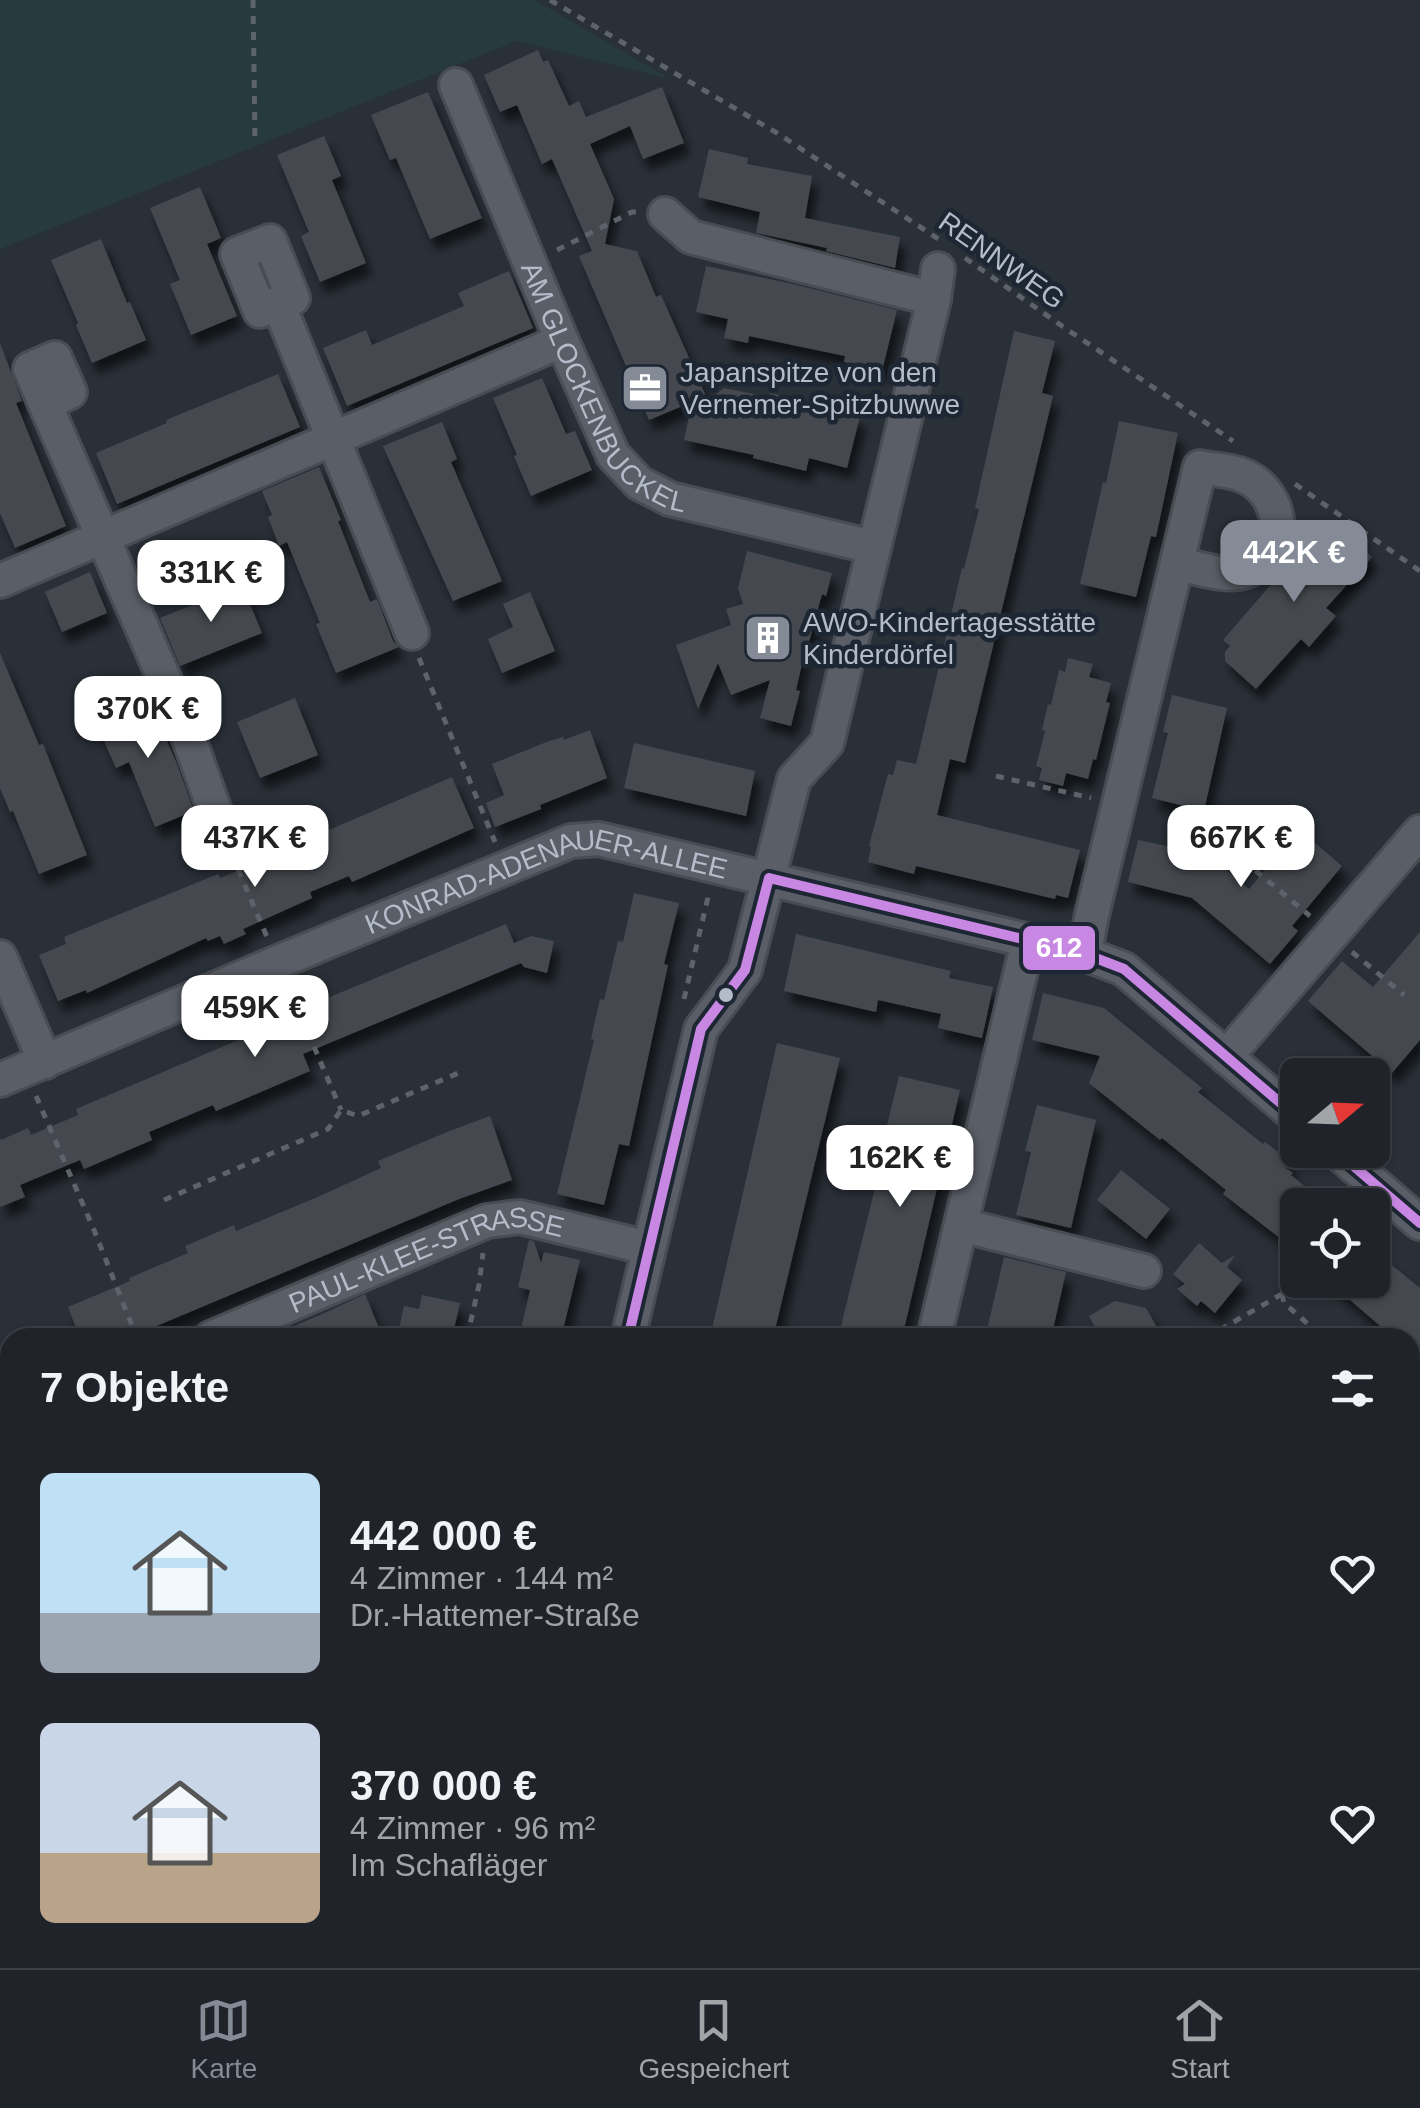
<!DOCTYPE html>
<html lang="de">
<meta charset="utf-8">
<style>
:root{--surface:#20242a;--page:#282c32;--text:#f1f3f6;--muted:#a2a4a8;--line:#3d4147;--accent:#848b96}
body{margin:0;font-family:Helvetica,sans-serif;background:var(--page);color:var(--text);height:100vh;display:flex;flex-direction:column;font-size:38px;white-space:nowrap}
*{box-sizing:border-box;margin:0}
p{font-size:32px;color:var(--muted)}
.icon{flex:none;width:55px;height:55px;fill:none;stroke:currentColor;stroke-width:2;stroke-linecap:round;stroke-linejoin:round}
.map{position:relative;flex:1;overflow:hidden}
.details{position:absolute;left:0px;top:1328px;width:1420px;height:642px;display:flex;flex-direction:column;background:var(--surface);border-radius:30px 30px 0 0;box-shadow:0 2px 8px #0004,0 0 0 2px var(--line)}
.details>*{flex:none}
.needle{width:65px;rotate:71deg}
.fabs{position:absolute;left:1280px;top:1058px;display:grid;gap:20px}
.fabs a{display:grid;place-items:center;width:110px;height:110px;border-radius:15px;background:var(--surface);box-shadow:0 2px 8px #0004,0 0 0 2px var(--line);font-size:50px}
.price{position:absolute;translate:-50% -85px;padding:0 22px;border-radius:20px;background:#fff;color:#222;font-size:32px;line-height:65px;filter:drop-shadow(0 2px 5px #0008)}
.price::after{content:'';position:absolute;left:50%;top:60px;width:30px;height:22px;margin-left:-15px;background:inherit;clip-path:polygon(0 0,100% 0,50% 100%)}
.price.active{background:var(--accent);color:#fff}
ul{padding:0;list-style:none}
li{display:flex;align-items:center;gap:30px;height:250px;padding:0 40px}
li span{display:grid;place-items:center;flex:none;width:280px;height:200px;border-radius:15px;color:#555}
li>.icon{margin-inline-start:auto}
span .icon{width:120px;height:120px;fill:#fffc;stroke-width:1}
li b{font-size:42px}
h2{display:flex;justify-content:space-between;align-items:center;height:120px;padding:0 40px;font-size:42px}
.tabs{display:flex;justify-content:space-around;align-items:center;height:140px;border-top:2px solid var(--line);background:var(--surface);font-size:28px;color:var(--muted)}
.tabs a{display:grid;justify-items:center;gap:5px}
.tabs .active{color:var(--accent)}
.map>svg:first-child{display:block}
</style>
<div class="map">
<svg width="1420" height="1968" viewBox="0 0 1420 1968">
<defs>
<filter id="shadow"><feDropShadow dx="6" dy="11" stdDeviation="5" flood-color="#0009"/></filter>
</defs>
<rect width="100%" height="100%" fill="#2a3038"/>
<path fill="#273a3e" d="M0 0H535L670 79 517 41 0 249Z"/>
<path fill="#444950" filter="url(#shadow)" d="M538 50 543 62 548 60 569 106 579 101 586 117 662 87 684 143 643 159 630 126 590 144 614 199 605 244 637 251 656 297 661 295 709 403 710 399 724 388 769 397 770 393 860 416 847 468 809 458 806 471 753 458 754 455 684 440 692 402 649 420 579 256 592 251 552 159 542 164 517 105 500 112 484 75Z
M428 92 482 218 430 239 396 158 390 160 371 115Z
M324 136 341 176 332 180 366 263 320 282 301 236 309 232 277 155Z
M709 149 748 158 747 164 812 176 805 218 900 237 895 268 826 251 827 248 756 233 760 212 698 197Z
M200 187 221 238 207 244 237 316 191 335 170 284 180 280 150 208Z
M101 239 127 303 130 302 146 340 92 363 76 325 78 323 51 260Z
M706 266 793 284 897 310 882 371 844 362 845 356 749 336 748 343 724 338 728 319 696 312Z
M509 271 533 328 347 406 323 348 366 330 372 345 464 306 458 293Z
M1014 331 1055 341 1042 393 1053 396 965 763 950 759 937 815 1080 850 1068 898 1056 895 1055 899 916 866 914 874 868 862 871 847 869 846 888 774 893 775 897 760 916 764 962 568 964 569 979 509 975 508Z
M0 343 22 401 16 403 66 526 15 548 0 513Z
M278 374 300 427 117 504 96 453 167 423 166 420Z
M542 378 566 434 575 431 592 470 531 496 514 456 517 455 493 398Z
M1119 421 1178 433 1156 537 1151 536 1136 597 1080 584 1103 482 1106 483Z
M442 422 457 459 451 462 502 581 453 601 383 446Z
M319 467 341 520 338 521 370 602 377 599 393 641 399 647 336 673 316 624 320 623 287 542 279 546 268 517 272 515 262 491Z
M1324 523 1345 543 1350 537 1372 557 1326 608 1336 616 1309 647 1301 639 1256 689 1225 661V652L1230 646 1223 640Z
M747 551 832 573 826 596 822 594 809 642H807L796 690 800 691 791 726 760 718 770 680 731 695 718 663 698 709 676 645 731 625 726 609 743 604 738 588Z
M90 572 107 613 62 632 45 592Z
M242 585 262 633 180 666 160 618Z
M530 592 555 651 502 673 488 639 513 627 503 604Z
M0 653 39 745 43 744 87 855 39 874 13 811 10 812 0 788Z
M1068 658 1093 664 1089 677 1111 683 1106 702 1110 703 1096 760 1093 759 1088 779 1066 773 1063 786 1039 780 1042 768 1036 766 1045 731 1042 730 1048 704 1051 705 1059 670 1065 672Z
M1172 695 1227 708 1204 811 1152 798 1168 733 1163 732Z
M295 698 318 755 260 778 237 722Z
M148 699 177 764 194 811 155 827 129 762 116 768 96 723Z
M590 730 607 778 540 805 541 809 495 827 486 803 504 795 492 764 549 741 563 737 564 740Z
M634 743 755 771 746 816 624 788Z
M452 777 474 828 352 882 349 876 310 892 312 898 243 929 246 934 224 944 220 936 208 941 206 938 87 993 86 990 58 1001 39 955 66 944 64 937 218 874 220 878 291 848 288 840 327 824 329 830Z
M1306 835 1342 866 1292 926 1298 931 1270 964 1192 898 1128 882 1138 840 1209 855 1249 889 1273 861 1279 866Z
M634 893 679 903 664 964 668 965 629 1146 619 1144 604 1205 557 1194 594 1040 591 1039 600 999 604 1000 618 941 623 942Z
M506 924 514 943 531 936 554 941 547 973 524 967 521 963 303 1054 310 1071 216 1111 213 1105 149 1132 152 1140 84 1169 80 1160 20 1185 25 1197 0 1207V1138L1 1140 28 1128 31 1135 78 1115 76 1109 314 1008 313 1004Z
M1420 932V1040L1392 1073 1308 1001 1342 961 1373 987Z
M796 934 951 971 949 978 993 987 982 1038 938 1028 941 1014 878 1000 876 1012 784 991Z
M1043 993 1104 1008 1202 1088 1198 1092 1263 1144 1265 1142 1291 1162 1286 1168 1293 1173 1291 1175 1328 1205H1298V1252L1223 1194 1226 1190 1162 1138 1160 1140 1089 1083 1100 1056 1032 1040Z
M777 1043 840 1058 773 1338H748L712 1329Z
M899 1076 960 1090 902 1338H838L878 1176 875 1175Z
M1037 1105 1096 1120 1071 1228 1016 1215 1031 1152 1025 1151Z
M490 1116 512 1180 459 1199 128 1338H80L68 1307 130 1281 129 1278 188 1253 185 1246 234 1225 236 1231 320 1196 381 1168 378 1161 447 1132Z
M1121 1170 1170 1209 1146 1239 1097 1200Z
M529 1240 534 1241 541 1263 544 1252 580 1260 561 1338H519L530 1290 518 1287Z
M1199 1243 1222 1263 1235 1255 1227 1267 1242 1280 1215 1313 1201 1301 1197 1306 1177 1289 1185 1284 1173 1274Z
M1372 1249 1420 1288V1359L1410 1351V1338H1394L1327 1280H1372Z
M1004 1257 1066 1272 1051 1338H985Z
M365 1294 383 1338H267L329 1311Z
M422 1295 460 1303 452 1338H397L404 1306 419 1309Z
M1115 1301 1146 1308 1163 1338H1101L1089 1316Z"/>
<g fill="none" stroke-linecap="round" stroke-linejoin="round">
<g stroke="#484c53" stroke-width="38">
<g id="minor">
<path id="s1" d="M456 85 562 341 613 455 639 483 670 499 873 547"/>
<path d="M665 214 691 237 934 299"/>
<path d="M278 303 293 298 270 241 237 254 260 311 278 303 412 633"/>
<path d="M45 404 70 392 55 358 30 369 183 722 221 828"/>
<path d="M0 581 562 341"/>
<path d="M1085 954 1091 919 1200 467C1213 470 1227 470 1239 474 1283 488 1293 551 1249 570 1228 579 1199 568 1179 564"/>
<path d="M0 957 45 1062"/>
<path d="M1226 1057 1420 832"/>
<path id="s2" d="M0 1080 278 962 571 841 599 839 1085 954 1124 969 1298 1118"/>
<path d="M1335 1150 1420 1223"/>
<path d="M961 1225 1144 1271"/>
<path id="s3" d="M211 1338 487 1221 520 1217 649 1248"/>
<path d="M628 1338 701 1029 745 970 794 779 827 743 934 299 938 269"/>
<path d="M934 1338 1028 941"/>
<path d="M0 1429 10 1424"/>
<path d="M1410 1712 1420 1706"/>
<path d="M0 1773 10 1779"/>
<path d="M652 1960 656 1968"/>
<path d="M96 1968 101 1960"/>
<path d="M486 1968 488 1960"/>
<path d="M770 1968 784 1960"/>
<path d="M930 1968 933 1960"/>
</g>
</g>
<path stroke="#5d636a" stroke-width="5" stroke-dasharray="8 8" stroke-linecap="butt" d="M253 0 255 141
M550 0 777 133 940 240
M557 250 632 212H637
M965 258 1062 326 1233 441
M1295 484 1420 571
M419 658 495 842
M996 776 1091 798
M1186 834 1226 846 1310 916
M232 855 267 937
M1352 952 1404 995
M289 988 341 1110
M684 999 709 893
M36 1096 94 1230 137 1338
M164 1200 328 1129 341 1110 358 1116 463 1071
M1282 1294 1284 1303 1324 1338
M467 1338 479 1285 483 1253
M1206 1338 1282 1294 1303 1280
M1415 1417 1420 1427
M1410 1530 1420 1525
M721 1960 726 1968
M859 1960 864 1968"/>
<use href="#minor" stroke="#5a5e66" stroke-width="32"/>
<g stroke="#1d2633" stroke-width="18">
<path id="bus-1" d="M769 878 1085 954 1124 969 1298 1118
M1335 1150 1420 1223
M628 1338 701 1029 745 970 769 878"/>
</g>
<use href="#bus-1" stroke="#c787e3" stroke-width="10"/>
</g>
<defs>
<g id="office-square" transform="scale(2.5)"><rect x="-9" y="-9" width="18" height="18" rx="4" fill="#848b96" stroke="#1d2633"/><path d="M-6-3h4V-5.5h4V-3h4V5H-6ZM-1-4.5V-3h2v-1.5ZM-6 0V1H6V0Z" fill="#fff"/></g>
<g id="building-square" transform="scale(2.5)"><rect x="-9" y="-9" width="18" height="18" rx="4" fill="#848b96" stroke="#1d2633"/><path d="M-4-6H4V6H1V3H-1V6H-4ZM-2.5-4.3h1.7v1.8h-1.7ZM.8-4.3h1.7v1.8H.8ZM-2.5-1h1.7V.8h-1.7ZM.8-1h1.7V.8H.8Z" fill="#fff"/></g>
</defs>
<g fill-rule="evenodd">
<use href="#office-square" x="645" y="388"/>
<use href="#building-square" x="768" y="638"/>
</g>
<circle fill="#b4bcc9" stroke="#1d2633" stroke-width="4" cx="726" cy="995" r="9"/>
<g text-anchor="middle" stroke-width="9" stroke-linejoin="round" paint-order="stroke">
<g font-size="28" fill="#b4bcc9" stroke="#1d2633">
<text transform="translate(1002 260) rotate(35)" y="10">RENNWEG</text>
<text dy="10" stroke="none"><textPath href="#s1" startOffset="342">AM GLOCKENBUCKEL</textPath></text>
<text dy="10" stroke="none"><textPath href="#s2" startOffset="588">KONRAD-ADENAUER-ALLEE</textPath></text>
<text dy="10" stroke="none"><textPath href="#s3" startOffset="232">PAUL-KLEE-STRASSE</textPath></text>
</g>
<g font-size="28" fill="#b4bcc9" stroke="#1d2633" text-anchor="start">
<text x="680" y="382">Japanspitze von den<tspan x="680" dy="32">Vernemer-Spitzbuwwe</tspan></text>
<text x="803" y="632">AWO-Kindertagesstätte<tspan x="803" dy="32">Kinderdörfel</tspan></text>
</g>
</g>
<rect stroke="#1d2633" stroke-width="4" x="1021" y="924" width="76" height="48" rx="10" fill="#c787e3"/>
<g font-size="28" text-anchor="middle" font-weight="bold" fill="#fff">
<text x="1059" y="957">612</text>
</g>
</svg>
<div class="fabs">
<a><svg class="needle" viewBox="-14 -14 28 28"><path d="M0-13l5 13h-10z" fill="#e53935"/><path d="M0 13l5-13h-10z" fill="#a2a4a8"/></svg></a>
<a><svg class="icon" aria-label="locate" viewBox="0 0 24 24"><circle cx="12" cy="12" r="6"/><path d="M12 2v4M12 18v4M2 12h4M18 12h4"/></svg></a>
</div>
<b class="price active" style="left:1294px;top:605px">442K €</b>
<b class="price" style="left:211px;top:625px">331K €</b>
<b class="price" style="left:148px;top:761px">370K €</b>
<b class="price" style="left:255px;top:890px">437K €</b>
<b class="price" style="left:1241px;top:890px">667K €</b>
<b class="price" style="left:255px;top:1060px">459K €</b>
<b class="price" style="left:900px;top:1210px">162K €</b>
<section class="details">
<h2>7 Objekte<svg class="icon" aria-label="filters" viewBox="0 0 24 24"><path d="M4 7h16M4 17h16"/><circle cx="9" cy="7" r="2"/><circle cx="15" cy="17" r="2"/></svg></h2>
<ul>
<li><span style="background:linear-gradient(#bfe0f5 70%,#9aa5b1 0)"><svg class="icon" aria-label="home" viewBox="0 0 24 24"><path d="M3 11l9-7 9 7M6 9v11h12V9"/></svg></span><div><b>442 000 €</b><p>4 Zimmer · 144 m²</p><p>Dr.-Hattemer-Straße</p></div><svg class="icon" aria-label="heart" viewBox="0 0 24 24"><path d="M12 20l-8-8c-3-5 5-10 8-4 3-6 11-1 8 4z"/></svg></li>
<li><span style="background:linear-gradient(#c9d6e8 65%,#b9a48a 0)"><svg class="icon" aria-label="home" viewBox="0 0 24 24"><path d="M3 11l9-7 9 7M6 9v11h12V9"/></svg></span><div><b>370 000 €</b><p>4 Zimmer · 96 m²</p><p>Im Schafläger</p></div><svg class="icon" aria-label="heart" viewBox="0 0 24 24"><path d="M12 20l-8-8c-3-5 5-10 8-4 3-6 11-1 8 4z"/></svg></li>
</ul>
</section>
</div>
<nav class="tabs">
<a class="active"><svg class="icon" aria-label="map" viewBox="0 0 24 24"><path d="M3 6l6-2 6 2 6-2v14l-6 2-6-2-6 2zM9 4v14M15 6v14"/></svg>Karte</a>
<a><svg class="icon" aria-label="saved" viewBox="0 0 24 24"><path d="M7 4h10v16l-5-4-5 4z"/></svg>Gespeichert</a>
<a><svg class="icon" aria-label="home" viewBox="0 0 24 24"><path d="M3 11l9-7 9 7M6 9v11h12V9"/></svg>Start</a>
</nav>
